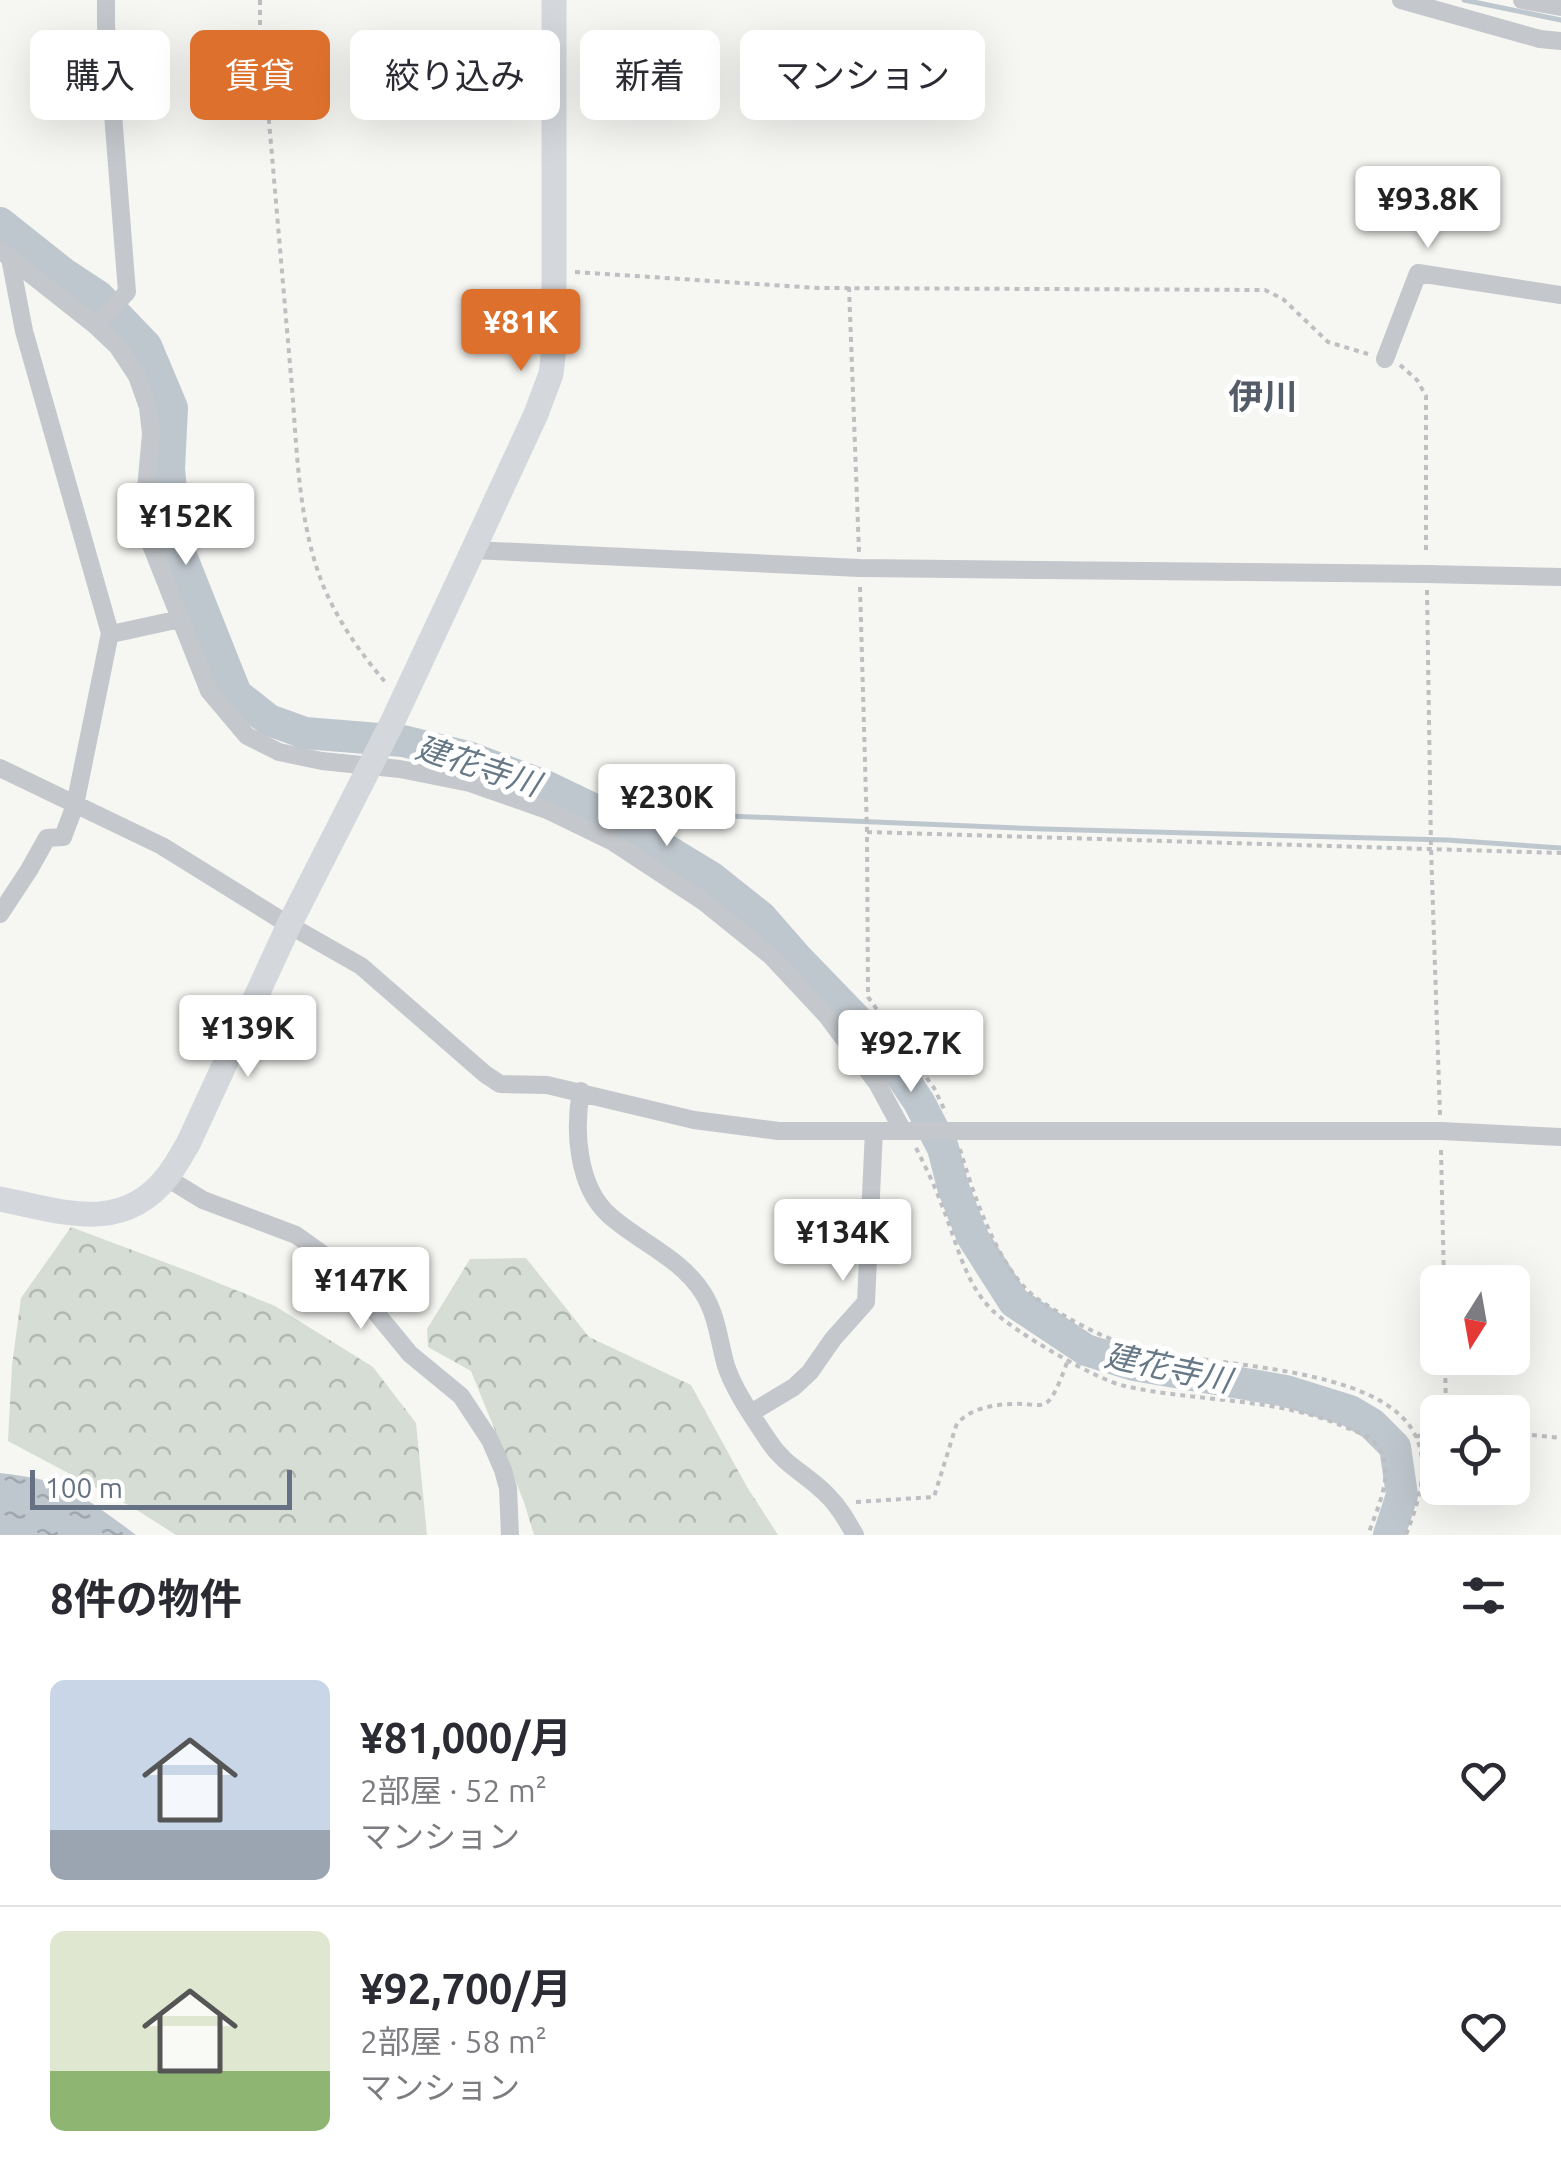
<!DOCTYPE html>
<html lang="ja">
<meta charset="utf-8">
<style>
:root{--surface:#fff;--page:#f7f7f7;--text:#2b2b33;--muted:#7c7c81;--line:#e1e1e2;--accent:#dd702c}
body{margin:0;font-family:Ubuntu,"Noto Sans JP",sans-serif;background:var(--page);color:var(--text);height:100vh;display:flex;flex-direction:column;font-size:38px;white-space:nowrap}
*{box-sizing:border-box;margin:0}
p{font-size:32px;color:var(--muted)}
.icon{flex:none;width:55px;height:55px;fill:none;stroke:currentColor;stroke-width:2;stroke-linecap:round;stroke-linejoin:round}
.map{position:relative;height:1535px;overflow:hidden}
.side{display:flex;flex-direction:column;background:var(--surface);flex:1}
.side>*{flex:none}
.banner{position:absolute;left:30px;top:30px;width:1000px;height:90px;display:flex;gap:20px}
.needle{width:65px;rotate:191deg}
.controls{position:absolute;left:1420px;top:1265px;display:grid;gap:20px}
.controls a{display:grid;place-items:center;width:110px;height:110px;border-radius:15px;background:var(--surface);box-shadow:0 10px 40px #0002;font-size:50px}
.scale{position:absolute;left:30px;bottom:25px;width:262px;box-sizing:border-box;padding-left:10px;border:5px solid #667283;border-top:0;font-size:28px;line-height:35px;white-space:nowrap;color:#667283;-webkit-text-stroke:8px #fff;paint-order:stroke}
.price{position:absolute;translate:-50% -85px;padding:0 22px;border-radius:10px;background:#fff;color:#222;font-size:32px;line-height:65px;filter:drop-shadow(0 2px 5px #0008)}
.price::after{content:'';position:absolute;left:50%;top:60px;width:30px;height:22px;margin-left:-15px;background:inherit;clip-path:polygon(0 0,100% 0,50% 100%)}
.price.current{background:var(--accent);color:#fff}
ul{padding:0;list-style:none}
li{display:flex;align-items:center;gap:30px;height:250px;padding:0 50px}
li+li{border-top:2px solid var(--line)}
li span{display:grid;place-items:center;flex:none;width:280px;height:200px;border-radius:15px;color:#555}
li>.icon{margin-inline-start:auto}
span .icon{width:120px;height:120px;fill:#fffc;stroke-width:1}
li b{font-size:42px}
h2{display:flex;justify-content:space-between;align-items:center;height:120px;padding:0 50px;font-size:42px}
.chip{padding:0 35px;border-radius:15px;background:var(--surface);box-shadow:0 10px 40px #0002;font-size:35px;line-height:90px}
.chip.current{background:var(--accent);color:#fff}
.map>svg:first-child{display:block}
</style>
<div class="map">
<svg width="1561" height="1535" viewBox="0 0 1561 1535">
<defs>
<pattern id="forest-crowns" width="20" height="18" patternUnits="userSpaceOnUse" patternTransform="scale(2.5)"><rect width="20" height="18" fill="#d6ddd4"/><path d="M2 6a3 3 0 1 1 6 0M12 15a3 3 0 1 1 6 0" fill="none" stroke="#b1b8b1"/></pattern>
<pattern id="water-ripples" width="26" height="14" patternUnits="userSpaceOnUse" patternTransform="scale(2.5)"><rect width="26" height="14" fill="#bfc7ce"/><path d="M2 4q2-2 4 0t4 0M15 11q2-2 4 0t4 0" fill="none" stroke="#9fa6ad"/></pattern>
</defs>
<rect width="100%" height="100%" fill="#f6f6f3"/>
<path fill="url(#forest-crowns)" d="M71 1227 196 1274 275 1306 373 1367 416 1423 427 1535H176L132 1507 8 1441 12 1365 21 1298Z
M526 1258 589 1337 691 1385 747 1487 778 1535H534L524 1502 471 1371 428 1347 427 1329 470 1259Z"/>
<path fill="url(#water-ripples)" d="M0 1473C16 1475 32 1477 47 1481 81 1492 109 1515 136 1535H0Z"/>
<g fill="none" stroke-linecap="round" stroke-linejoin="round">
<path stroke="#bfc7ce" stroke-width="5" d="M1464 0 1561 20
M620 822 658 813 1043 829 1447 840 1561 848"/>
<path stroke="#bfc7ce" stroke-width="32" d="M0 223 63 273 98 296 146 346 172 408 169 469 176 543 236 694 269 720 305 733 403 741 468 757 545 786 620 822 712 878 761 917 796 957 880 1044 919 1102 943 1148 953 1187 972 1236 1014 1302 1086 1350 1134 1365 1286 1391 1350 1411 1372 1424 1395 1447 1402 1495 1389 1535"/>
<path stroke="#bebfc2" stroke-width="4" stroke-dasharray="5 5" stroke-linecap="butt" d="M260 0V54L264 63C273 167 282 272 291 376 297 443 297 516 321 580 335 617 360 653 386 683
M575 272 817 288 1265 290 1283 299 1328 342 1368 354
M849 287 859 552
M1400 365 1417 380 1426 396V555
M860 587 867 832 868 997 934 1088 946 1113
M1427 590 1431 848 1440 1115
M867 832 1561 853
M916 1148C925 1166 934 1184 941 1203 956 1239 964 1283 993 1311 1015 1332 1096 1380 1125 1386 1195 1402 1273 1397 1340 1425 1351 1430 1365 1433 1374 1442 1399 1467 1377 1508 1368 1535
M960 1149C973 1194 998 1268 1035 1297 1058 1314 1101 1337 1129 1346 1198 1368 1385 1361 1417 1439 1430 1471 1417 1505 1406 1535
M1441 1150 1444 1282
M1445 1358 1446 1412
M1512 1433 1561 1438
M1416 1437 1438 1428
M856 1502 934 1497 956 1426C967 1407 1002 1403 1022 1404 1030 1404 1040 1407 1046 1403 1055 1398 1064 1370 1068 1360"/>
<path stroke="#c4c7cb" stroke-width="18" d="M1401 0 1540 39 1561 41
M1522 0 1561 7
M0 250 96 326 118 347 137 376 148 407 151 434 145 500 149 540 209 691 247 736 279 752 322 761 400 769 470 783 547 810 613 842 704 902 771 956 827 1016 877 1083 903 1131
M96 326 127 292 106 25V0
M1385 359 1418 273 1561 295
M473 550 860 568 1426 574 1561 577
M110 633H116L180 619
M0 768 162 846 289 925 361 966 485 1074 500 1084 547 1085 694 1120 779 1131H1441L1561 1137
M0 914 29 870 47 838 63 837 75 805 110 633 24 331 10 258
M581 1091C574 1130 577 1186 609 1215 639 1242 680 1257 703 1293 717 1315 719 1341 726 1366 735 1392 753 1417 768 1440 784 1466 809 1475 829 1497 840 1508 847 1521 855 1535
M167 1178 203 1200 296 1235 335 1263 410 1354 461 1396 490 1440 503 1470 508 1488 510 1535
M751 1413 794 1387 810 1372 833 1339 866 1302 874 1131"/>
<path stroke="#d4d8dc" stroke-width="25" d="M0 1199C61 1211 121 1235 167 1177 175 1167 181 1155 188 1144L289 925 390 727 473 550 536 414 551 374 554 348V0"/>
</g>
<g text-anchor="middle" stroke-width="10" stroke-linejoin="round" paint-order="stroke">
<g font-size="32" font-style="italic" fill="#677986" stroke="#fff">
<text transform="translate(478 766) rotate(18)" y="11">建花寺川</text>
<text transform="translate(1168 1368) rotate(12)" y="11">建花寺川</text>
</g>
<g font-size="35" font-weight="bold" fill="#545c68" stroke="#fff">
<text x="1263" y="409">伊川</text>
</g>
</g>
</svg>
<div class="controls">
<a><svg class="needle" viewBox="-14 -14 28 28"><path d="M0-13l5 13h-10z" fill="#e53935"/><path d="M0 13l5-13h-10z" fill="#7c7c81"/></svg></a>
<a><svg class="icon" aria-label="locate" viewBox="0 0 24 24"><circle cx="12" cy="12" r="6"/><path d="M12 2v4M12 18v4M2 12h4M18 12h4"/></svg></a>
</div>
<div class="scale">100 m</div>
<b class="price" style="left:1428px;top:251px">¥93.8K</b>
<b class="price current" style="left:521px;top:374px">¥81K</b>
<b class="price" style="left:186px;top:568px">¥152K</b>
<b class="price" style="left:667px;top:849px">¥230K</b>
<b class="price" style="left:248px;top:1080px">¥139K</b>
<b class="price" style="left:911px;top:1095px">¥92.7K</b>
<b class="price" style="left:843px;top:1284px">¥134K</b>
<b class="price" style="left:361px;top:1332px">¥147K</b>
<div class="banner">
<a class="chip">購入</a>
<a class="chip current">賃貸</a>
<a class="chip">絞り込み</a>
<a class="chip">新着</a>
<a class="chip">マンション</a>
</div>
</div>
<section class="side">
<h2>8件の物件<svg class="icon" aria-label="filters" viewBox="0 0 24 24"><path d="M4 7h16M4 17h16"/><circle cx="9" cy="7" r="2"/><circle cx="15" cy="17" r="2"/></svg></h2>
<ul>
<li><span style="background:linear-gradient(#c9d6e8 75%,#9aa5b1 0)"><svg class="icon" aria-label="home" viewBox="0 0 24 24"><path d="M3 11l9-7 9 7M6 9v11h12V9"/></svg></span><div><b>¥81,000/月</b><p>2部屋 · 52 m²</p><p>マンション</p></div><svg class="icon" aria-label="heart" viewBox="0 0 24 24"><path d="M12 20l-8-8c-3-5 5-10 8-4 3-6 11-1 8 4z"/></svg></li>
<li><span style="background:linear-gradient(#dfe7d0 70%,#8fb573 0)"><svg class="icon" aria-label="home" viewBox="0 0 24 24"><path d="M3 11l9-7 9 7M6 9v11h12V9"/></svg></span><div><b>¥92,700/月</b><p>2部屋 · 58 m²</p><p>マンション</p></div><svg class="icon" aria-label="heart" viewBox="0 0 24 24"><path d="M12 20l-8-8c-3-5 5-10 8-4 3-6 11-1 8 4z"/></svg></li>
</ul>
</section>
